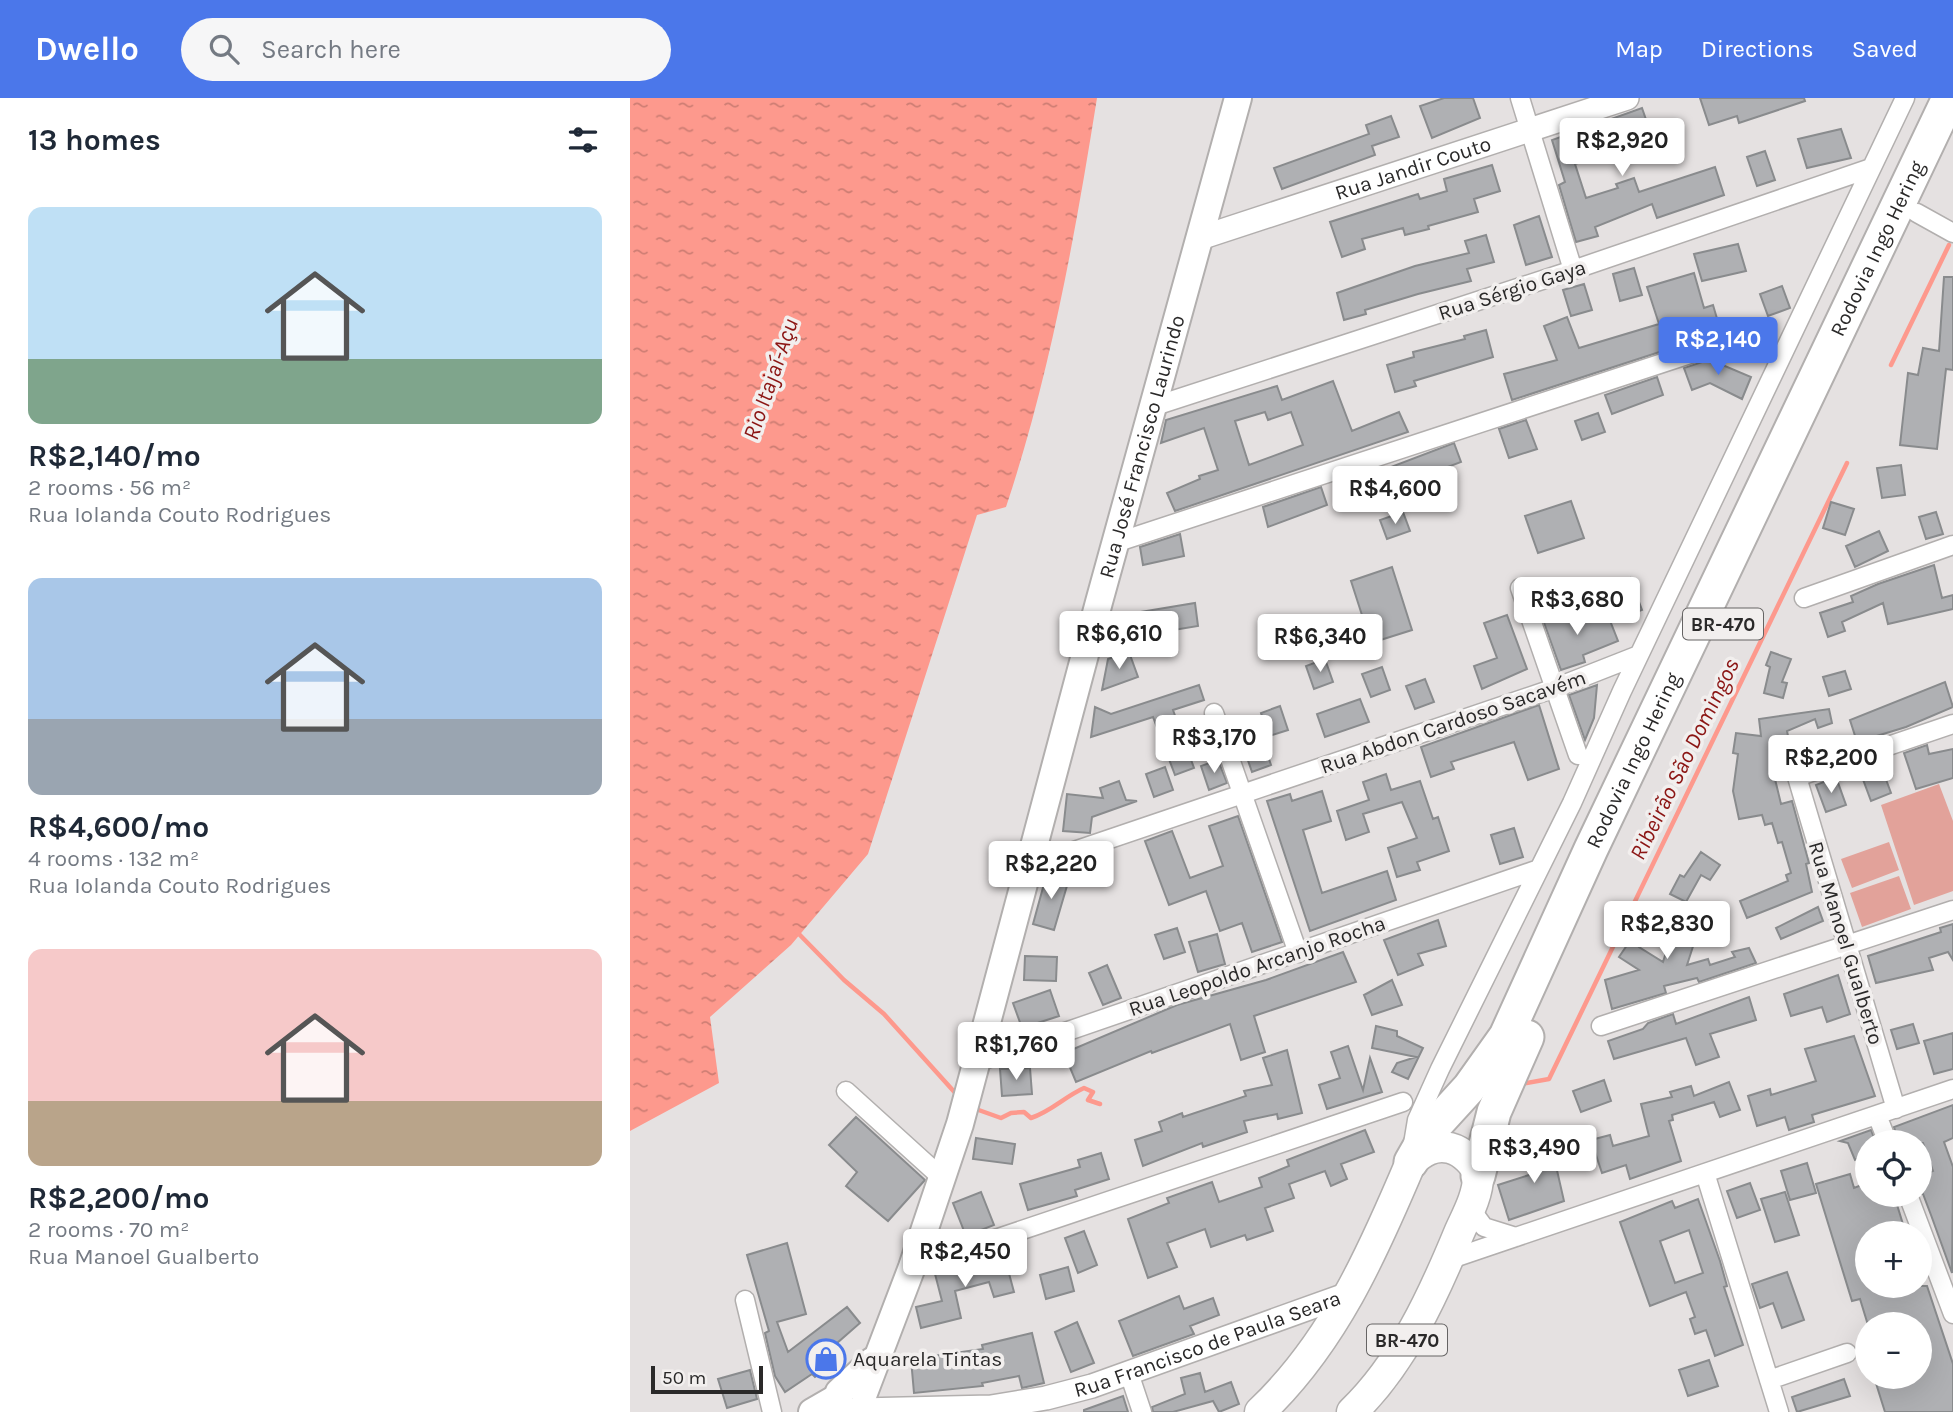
<!DOCTYPE html>
<meta charset="utf-8">
<style>
:root{--surface:#fff;--page:#f6f6f7;--text:#1f2937;--muted:#747a83;--accent:#4b77ea}
body{margin:0;font-family:Karla,sans-serif;background:var(--page);color:var(--text);height:100vh;display:flex;flex-direction:column;font-size:26px;white-space:nowrap}
*{box-sizing:border-box;margin:0}
p{font-size:23px;color:var(--muted)}
.icon{flex:none;width:38px;height:38px;fill:none;stroke:currentColor;stroke-width:2;stroke-linecap:round;stroke-linejoin:round}
.map{position:relative;flex:1;overflow:hidden}
.side{display:flex;flex-direction:column;background:var(--surface);width:630px}
.side>*{flex:none}
.tools{position:absolute;left:1225px;top:1032px;display:grid;gap:14px}
.tools a{display:grid;place-items:center;width:77px;height:77px;border-radius:50%;background:var(--surface);box-shadow:0 7px 28px #0002;font-size:35px}
.scale{position:absolute;left:21px;bottom:18px;width:112px;box-sizing:border-box;padding-left:7px;border:4px solid #2a2929;border-top:0;font-size:19px;line-height:24px;white-space:nowrap;color:#2a2929;-webkit-text-stroke:5px #f2efee;paint-order:stroke}
.price{position:absolute;translate:-50% -60px;padding:0 16px;border-radius:7px;background:#fff;color:#222;font-size:23px;line-height:46px;filter:drop-shadow(0 2px 4px #0008)}
.price::after{content:'';position:absolute;left:50%;top:42px;width:21px;height:16px;margin-left:-10px;background:inherit;clip-path:polygon(0 0,100% 0,50% 100%)}
.price.on{background:var(--accent);color:#fff}
ul{padding:0;list-style:none}
li{display:grid;align-content:center;gap:14px;height:371px;padding:0 28px}
li span{display:grid;place-items:center;height:217px;border-radius:14px;color:#555}
li>.icon{margin-inline-start:auto}
span .icon{width:126px;height:126px;fill:#fffc;stroke-width:1}
li b{font-size:30px}
h2{display:flex;justify-content:space-between;align-items:center;height:84px;padding:0 28px;font-size:30px}
header{display:flex;align-items:center;gap:42px;box-sizing:border-box;height:98px;padding:0 35px;background:var(--accent);color:#fff}
header strong{font-size:33px}
nav{display:flex;gap:38px;margin-inline-start:auto;font-size:24px}
.search{width:490px;height:63px;background:var(--page);display:flex;align-items:center;gap:18px;box-sizing:border-box;padding:0 24px;border-radius:38px;color:var(--muted);font-size:26px}
main{display:flex;flex:1;min-height:0}
.map>svg:first-child{display:block}
</style>
<header>
<strong>Dwello</strong>
<div class="search"><svg class="icon" aria-label="search" viewBox="0 0 24 24"><circle cx="10" cy="10" r="6"/><path d="M15 15l6 6"/></svg>Search here</div>
<nav><a>Map</a><a>Directions</a><a>Saved</a></nav>
</header>
<main>
<section class="side">
<h2>13 homes<svg class="icon" aria-label="filters" viewBox="0 0 24 24"><path d="M4 7h16M4 17h16"/><circle cx="9" cy="7" r="2"/><circle cx="15" cy="17" r="2"/></svg></h2>
<ul>
<li><span style="background:linear-gradient(#bfe0f5 70%,#7fa58c 0)"><svg class="icon" aria-label="home" viewBox="0 0 24 24"><path d="M3 11l9-7 9 7M6 9v11h12V9"/></svg></span><div><b>R$2,140/mo</b><p>2 rooms · 56 m²</p><p>Rua Iolanda Couto Rodrigues</p></div></li>
<li><span style="background:linear-gradient(#a9c7e8 65%,#9aa5b1 0)"><svg class="icon" aria-label="home" viewBox="0 0 24 24"><path d="M3 11l9-7 9 7M6 9v11h12V9"/></svg></span><div><b>R$4,600/mo</b><p>4 rooms · 132 m²</p><p>Rua Iolanda Couto Rodrigues</p></div></li>
<li><span style="background:linear-gradient(#f6c9c9 70%,#b9a48a 0)"><svg class="icon" aria-label="home" viewBox="0 0 24 24"><path d="M3 11l9-7 9 7M6 9v11h12V9"/></svg></span><div><b>R$2,200/mo</b><p>2 rooms · 70 m²</p><p>Rua Manoel Gualberto</p></div></li>
</ul>
</section>
<div class="map">
<svg width="1323" height="1314" viewBox="0 0 1323 1314">
<defs>
<pattern id="water-ripples" width="26" height="14" patternUnits="userSpaceOnUse" patternTransform="scale(1.75)"><rect width="26" height="14" fill="#fd998d"/><path d="M2 4q2-2 4 0t4 0M15 11q2-2 4 0t4 0" fill="none" stroke="#cd7d73"/></pattern>
</defs>
<rect width="100%" height="100%" fill="#e5e1e1"/>
<path fill="#e2a29a" d="M1309 686 1323 723V793L1284 807 1251 707Z
M1259 744 1269 772 1222 790 1211 761Z
M1269 778 1281 811 1232 829 1220 795Z"/>
<path fill="url(#water-ripples)" d="M0 0H467C445 138 420 277 376 409L347 417 238 756 161 847 80 919 89 985 0 1033Z"/>
<g fill="none" stroke-linecap="round" stroke-linejoin="round">
<path stroke="#fd998d" stroke-width="4.5" d="M1261 267 1319 147
M166 833 214 882 254 916 328 998
M891 986 919 981 1217 365
M343 1010 371 1020 381 1015 394 1014 401 1020C422 1013 434 999 454 990L463 994 458 1002 470 1006"/>
</g>
<path fill="#afb0b3" stroke="#898b8d" stroke-width="2" fill-rule="evenodd" d="M814 0H843L850 20 802 40 790 8Z
M1070 0H1174L1175 3 1109 25 1107 18 1079 27Z
M1012 10 1022 39 945 66 956 100 988 90 986 86 1004 80 1009 94 1085 69 1094 97 1027 120 1022 106 965 129 968 138 946 144 929 87 935 84 922 42Z
M761 18 769 39 742 48 745 57 652 91 644 70 739 36 736 27Z
M1211 31 1221 60 1177 70 1168 41Z
M1135 53 1145 82 1127 88 1117 59Z
M862 67 870 93 844 101 848 114 798 128 799 131 775 137 773 130 732 141 735 151 712 159 700 124 788 96 790 101 817 93 814 81Z
M909 118 922 159 896 167 884 127Z
M856 137 864 164 837 171 841 183 788 196 735 212 736 216 714 222 707 195 785 168 839 155 835 143Z
M1108 146 1116 173 1072 183 1064 156Z
M1004 170 1012 197 990 203 983 176Z
M1064 175 1074 210 1083 207 1091 234 882 302 874 276 927 262 914 228 937 219 949 250 1029 226 1017 189Z
M1314 179H1323V272L1316 271 1307 351 1270 347 1278 275 1288 277 1293 250 1309 253Z
M954 186 962 212 941 218 933 192Z
M1152 188 1160 210 1138 218 1130 196Z
M856 232 863 259 784 283 786 288 765 294 757 267 784 259 783 254 835 241 834 238Z
M1087 259 1090 266 1121 279 1112 301 1080 285 1062 292 1054 270Z
M1027 279 1033 297 982 316 975 297Z
M703 283 722 333 769 314 778 334 545 413 537 395 570 381 569 378 588 372 574 330 531 345 536 322 647 288 652 302ZM635 314 638 322 661 314 673 347 619 367 605 323Z
M968 315 975 334 952 342 945 323Z
M896 322 907 351 879 360 869 331Z
M824 345 831 364 739 399 732 380Z
M1271 367 1275 397 1252 400 1247 370Z
M691 389 697 407 638 429 633 409Z
M941 403 954 440 908 455 895 418Z
M1201 404 1224 411 1215 437 1193 430Z
M773 414 780 433 757 441 750 422Z
M1306 414 1313 436 1296 441 1289 419Z
M1249 433 1258 453 1225 469 1216 448Z
M550 436 554 458 513 467 510 449Z
M1304 467 1312 500 1323 497V511L1258 526 1253 505 1212 524 1215 533 1198 539 1190 515 1223 504 1221 498 1248 486Z
M762 469 782 532 741 545 721 483Z
M1000 480 1012 512 985 522 973 490Z
M565 505 568 528 495 540 492 517Z
M937 511 943 529 977 515 988 543 953 557 955 564 931 572 912 519Z
M877 517 897 571 852 591 844 568 867 560 854 525Z
M499 554 508 579 472 592 478 561Z
M1141 554 1161 561 1152 584 1157 585 1153 600 1134 595 1140 569 1136 567Z
M695 561 703 584 684 591 676 568Z
M752 569 760 592 741 599 732 576Z
M1215 573 1221 591 1199 598 1193 579Z
M795 581 804 604 785 611 776 588Z
M1315 584 1323 609 1276 629 1227 644 1220 622Z
M569 587 574 602 543 612 564 670 545 677 523 619 461 639 465 609 481 616Z
M967 587 964 620 955 642 939 597Z
M730 601 739 624 695 639 687 616Z
M909 607 929 671 898 682 884 644 821 664 824 671 801 679 791 649Z
M650 608 658 632 639 638 631 615Z
M1199 611 1202 625 1188 630 1185 621 1157 633 1159 643 1148 645 1152 676 1144 677 1151 706 1162 703 1179 765 1176 766 1182 794 1117 820 1110 803 1158 783 1156 777 1161 775 1152 744 1148 745 1142 725 1135 727 1132 717 1109 721 1103 693 1108 656 1103 655 1106 635 1131 638 1129 621Z
M633 644 641 667 622 674 614 651Z
M1297 647 1299 656 1323 651V680L1286 691 1274 655Z
M588 662 597 685 579 692 571 668Z
M1251 668 1261 695 1241 703 1231 676Z
M535 669 543 692 524 699 516 676Z
M756 676 761 692 790 683 803 721 808 719 819 753 787 764 790 772 767 779 758 750 787 740 772 704 733 716 739 734 716 742 707 713 739 702 733 684Z
M1206 679 1216 707 1196 714 1186 687Z
M489 683 496 702 507 703 462 719 460 735 433 733 437 696 473 700 470 690Z
M692 693 701 723 673 732 692 795 757 773 766 802 680 833 637 703 660 696 662 703Z
M608 718 652 844 622 854 612 825 590 833 576 793 539 807 515 743 542 733 560 780 593 768 579 728Z
M884 730 893 759 870 766 861 737Z
M1071 754 1090 767 1080 782 1071 777 1056 804 1040 796 1050 777 1054 779Z
M417 775 439 781 424 832 403 826Z
M1007 809 1023 816 1009 849 1033 864 1044 829 1055 833 1064 809 1084 817 1076 836 1068 833 1057 867 1078 861 1080 867 1105 859 1102 854 1119 850 1126 865 1069 884 1067 880 1034 888 1036 895 982 911 975 882 1009 872 989 859 1004 837 996 833Z
M1188 809 1193 823 1151 841 1146 830Z
M808 822 816 848 788 856 793 867 768 877 754 842Z
M1323 826V862L1318 854 1299 860 1303 872 1246 885 1238 858 1311 834 1310 830Z
M547 830 555 854 534 861 525 837Z
M587 836 595 866 568 874 559 844Z
M713 854 726 884 624 918 635 954 611 962 600 926 522 955 521 953 446 984 434 955 547 907 636 882Z
M395 858 427 859 426 883 394 882Z
M477 867 491 900 473 907 459 875Z
M1208 877 1220 916 1197 924 1192 909 1161 918 1154 896Z
M762 882 772 907 742 917 734 897Z
M420 892 429 918 392 930 383 905Z
M1119 899 1126 922 1080 936 1089 959 1066 967 1056 940 984 961 978 943 1013 931 1018 925 1043 916 1046 926Z
M1283 926 1289 945 1267 951 1261 932Z
M746 928 767 933V938L793 950 778 981 762 974 767 965 786 959 742 950Z
M1323 935V971L1304 976 1294 943Z
M1224 938 1245 998 1182 1017 1184 1024 1159 1032 1155 1019 1127 1028 1118 998 1140 991 1141 997 1186 983 1175 951Z
M718 948 733 992 740 960 752 994 697 1011 689 987 710 980 701 954Z
M657 952 672 1015 648 1021 647 1016 614 1023 617 1034 573 1049 572 1045 513 1068 505 1042 532 1033 529 1024 552 1015 553 1019 616 998 614 993 642 987 633 960Z
M400 970 402 996 372 998 370 971Z
M974 982 981 1003 951 1014 943 993Z
M1099 984 1110 1012 1090 1019 1084 1004 1042 1017 1043 1022 1039 1023 1051 1063 1000 1081 996 1067 972 1075 961 1042 980 1037 983 1048 1019 1038 1011 1006 1042 999 1040 994 1061 988 1064 998Z
M1323 1007V1040L1314 1044 1323 1069 1322 1175 1301 1117 1293 1096H1290V1078L1303 1073 1293 1045H1269L1264 1029Z
M226 1019 295 1082 258 1123 216 1088 227 1074 199 1047Z
M735 1032 744 1054 711 1066 717 1081 701 1088 695 1073 659 1086 664 1100 635 1110 643 1133 617 1142 615 1137 581 1149 575 1131 537 1145 547 1169 518 1180 498 1121 539 1105 537 1100 582 1084 589 1104 632 1089 629 1080 659 1068 657 1062Z
M1241 1032 1246 1045H1237V1057L1225 1062 1218 1045 1210 1043Z
M346 1040 385 1046 382 1066 343 1061Z
M921 1046 934 1103 879 1122 868 1087 902 1076 897 1051Z
M471 1055 479 1081 445 1092 447 1098 398 1112 390 1086 450 1069 448 1062Z
M1177 1065 1186 1095 1160 1102 1151 1073Z
M1220 1076 1224 1090 1237 1085V1097H1264L1276 1136H1237V1188H1297L1323 1266V1314H1255L1244 1279H1290V1227H1238L1230 1201 1222 1203 1186 1086Z
M1120 1085 1130 1112 1107 1120 1097 1093Z
M351 1094 364 1127 336 1138 323 1105Z
M1155 1094 1169 1137 1145 1144 1131 1101Z
M1068 1101 1090 1163 1097 1188 1094 1189 1113 1247 1085 1258 1076 1232 1065 1236 1060 1221 1065 1219 1056 1194 1020 1208 990 1124 1042 1103 1045 1110ZM1059 1132 1073 1175 1045 1185 1030 1143Z
M454 1133 467 1167 448 1175 435 1140Z
M157 1145 176 1216 147 1224 158 1254 217 1209 230 1225 206 1246 214 1257 185 1279 182 1276 155 1294 145 1278 135 1235 139 1233 117 1157Z
M374 1157 384 1194 364 1199 359 1184 325 1193 331 1220 291 1230 286 1209 312 1203 305 1176Z
M438 1169 444 1193 416 1201 410 1177Z
M1157 1174 1174 1222 1152 1230 1143 1205 1130 1210 1122 1186Z
M549 1198 554 1211 583 1200 589 1217 560 1228 564 1236 503 1258 489 1223Z
M447 1224 464 1265 441 1274 425 1234Z
M402 1235 414 1285 392 1290 389 1278 352 1285 353 1288 284 1295 281 1261 353 1251 352 1247Z
M1079 1262 1088 1288 1058 1298 1049 1272Z
M120 1272 127 1301 97 1310 88 1281Z
M570 1275 575 1294 601 1284 609 1306 589 1314 583 1303 543 1314H523L522 1309 555 1296 551 1280Z
M1214 1281 1220 1298 1167 1314 1162 1299Z
M493 1298 498 1314H454V1312Z"/>
<g fill="none" stroke-linecap="round" stroke-linejoin="round">
<g stroke="#b2afae" stroke-width="21">
<path id="minor" d="M890 0 943 172
M1287 115 1323 135
M522 309 943 172 1241 70
M485 445 1127 234
M890 490 948 657
M1174 500 1323 447
M584 615 668 855
M397 769 925 590 1009 557
M971 928 1323 812
M345 965 909 771
M216 993 312 1080
M1266 1011 1167 679 1323 626
M1247 1017 1258 1045
M783 1046 787 1022 810 971 942 705 992 593 1275 0
M1075 1075 1149 1314
M1278 1097 1323 1216
M840 1110 854 1129 886 1139
M818 1162 1323 991
M282 1169 773 1004
M115 1202 142 1314
M499 1275 512 1314
M1139 1282 1217 1255"/>
</g>
<g stroke="#b2afae" stroke-width="26">
<g id="tertiary">
<path id="s1" d="M570 140 997 0"/>
<path id="s2" d="M230 1312 361 1309 416 1300 462 1288 721 1195"/>
</g>
</g>
<g stroke="#b2afae" stroke-width="30">
<g id="secondary">
<path id="s3" d="M234 1295 282 1169 330 1026 469 504 608 0"/>
<path d="M182 1314 208 1299"/>
<path d="M219 1314 210 1308 209 1294 242 1263"/>
</g>
</g>
<g stroke="#b2afae" stroke-width="33">
<path id="trunk" d="M630 1314C703 1245 743 1154 781 1064 792 1054 804 1046 820 1050 832 1053 847 1066 848 1079 848 1098 836 1119 829 1135 803 1198 772 1266 722 1314"/>
</g>
<g stroke="#b2afae" stroke-width="37">
<g id="motorway">
<path id="s4" d="M781 1064 797 1036 839 990 876 938 961 751 1319 0"/>
<path d="M848 1078 864 1014 897 939"/>
</g>
</g>
<use href="#minor" stroke="#fff" stroke-width="18"/>
<use href="#tertiary" stroke="#fff" stroke-width="23"/>
<use href="#secondary" stroke="#fff" stroke-width="26"/>
<use href="#trunk" stroke="#fff" stroke-width="30"/>
<use href="#motorway" stroke="#fff" stroke-width="33"/>
</g>
<defs>
<g id="shop-ring" transform="scale(2.0125)"><circle r="9.5" fill="#f2efee" stroke="#4b77ea" stroke-width="1.5"/><path d="M-5-2.5h2.3a2.7 3.5 0 0 1 5.4 0H5L5.5 6h-11ZM-1.5-2.5h3a1.5 2.3 0 0 0-3 0Z" fill="#4b77ea"/></g>
</defs>
<g fill-rule="evenodd">
<use href="#shop-ring" x="196" y="1261"/>
</g>
<g text-anchor="middle" stroke-width="7" stroke-linejoin="round" paint-order="stroke">
<g fill="#f2efee" stroke="#666464" stroke-width="2">
<rect x="1053" y="510.5" width="80" height="31" rx="5"/>
<rect x="737" y="1226.5" width="80" height="31" rx="5"/>
</g>
<g font-size="19" font-weight="bold" fill="#2a2929">
<text x="1093" y="533">BR-470</text>
<text x="777" y="1249">BR-470</text>
</g>
<g font-size="21" fill="#2a2929" stroke="#f2efee">
<text dy="7" stroke="none"><textPath href="#s1" startOffset="224">Rua Jandir Couto</textPath></text>
<text dy="7" stroke="none"><textPath href="#s4" startOffset="1029">Rodovia Ingo Hering</textPath></text>
<text transform="translate(882 192) rotate(-18)" y="7">Rua Sérgio Gaya</text>
<text dy="7" stroke="none"><textPath href="#s3" startOffset="987">Rua José Francisco Laurindo</textPath></text>
<text transform="translate(823 624) rotate(-19)" y="7">Rua Abdon Cardoso Sacavém</text>
<text dy="7" stroke="none"><textPath href="#s4" startOffset="462">Rodovia Ingo Hering</textPath></text>
<text transform="translate(1216 845) rotate(73)" y="7">Rua Manoel Gualberto</text>
<text transform="translate(627 868) rotate(-19)" y="7">Rua Leopoldo Arcanjo Rocha</text>
<text dy="7" stroke="none"><textPath href="#s2" startOffset="357">Rua Francisco de Paula Seara</textPath></text>
</g>
<g font-size="21" fill="#2a2929" stroke="#f2efee" text-anchor="start">
<text x="223" y="1268">Aquarela Tintas</text>
</g>
<g font-size="23" font-style="italic" fill="#8b1514" stroke="#f2efee">
<text transform="translate(140 281) rotate(-71)" y="8">Rio Itajaí-Açu</text>
<text transform="translate(1054 661) rotate(-64)" y="8">Ribeirão São Domingos</text>
</g>
</g>
</svg>
<div class="tools">
<a><svg class="icon" aria-label="locate" viewBox="0 0 24 24"><circle cx="12" cy="12" r="6"/><path d="M12 2v4M12 18v4M2 12h4M18 12h4"/></svg></a>
<a>+</a>
<a>−</a>
</div>
<div class="scale">50 m</div>
<b class="price" style="left:992px;top:80px">R$2,920</b>
<b class="price on" style="left:1088px;top:279px">R$2,140</b>
<b class="price" style="left:765px;top:428px">R$4,600</b>
<b class="price" style="left:947px;top:539px">R$3,680</b>
<b class="price" style="left:489px;top:573px">R$6,610</b>
<b class="price" style="left:690px;top:576px">R$6,340</b>
<b class="price" style="left:584px;top:677px">R$3,170</b>
<b class="price" style="left:1201px;top:697px">R$2,200</b>
<b class="price" style="left:421px;top:803px">R$2,220</b>
<b class="price" style="left:1037px;top:863px">R$2,830</b>
<b class="price" style="left:386px;top:984px">R$1,760</b>
<b class="price" style="left:904px;top:1087px">R$3,490</b>
<b class="price" style="left:335px;top:1191px">R$2,450</b>
</div>
</main>
